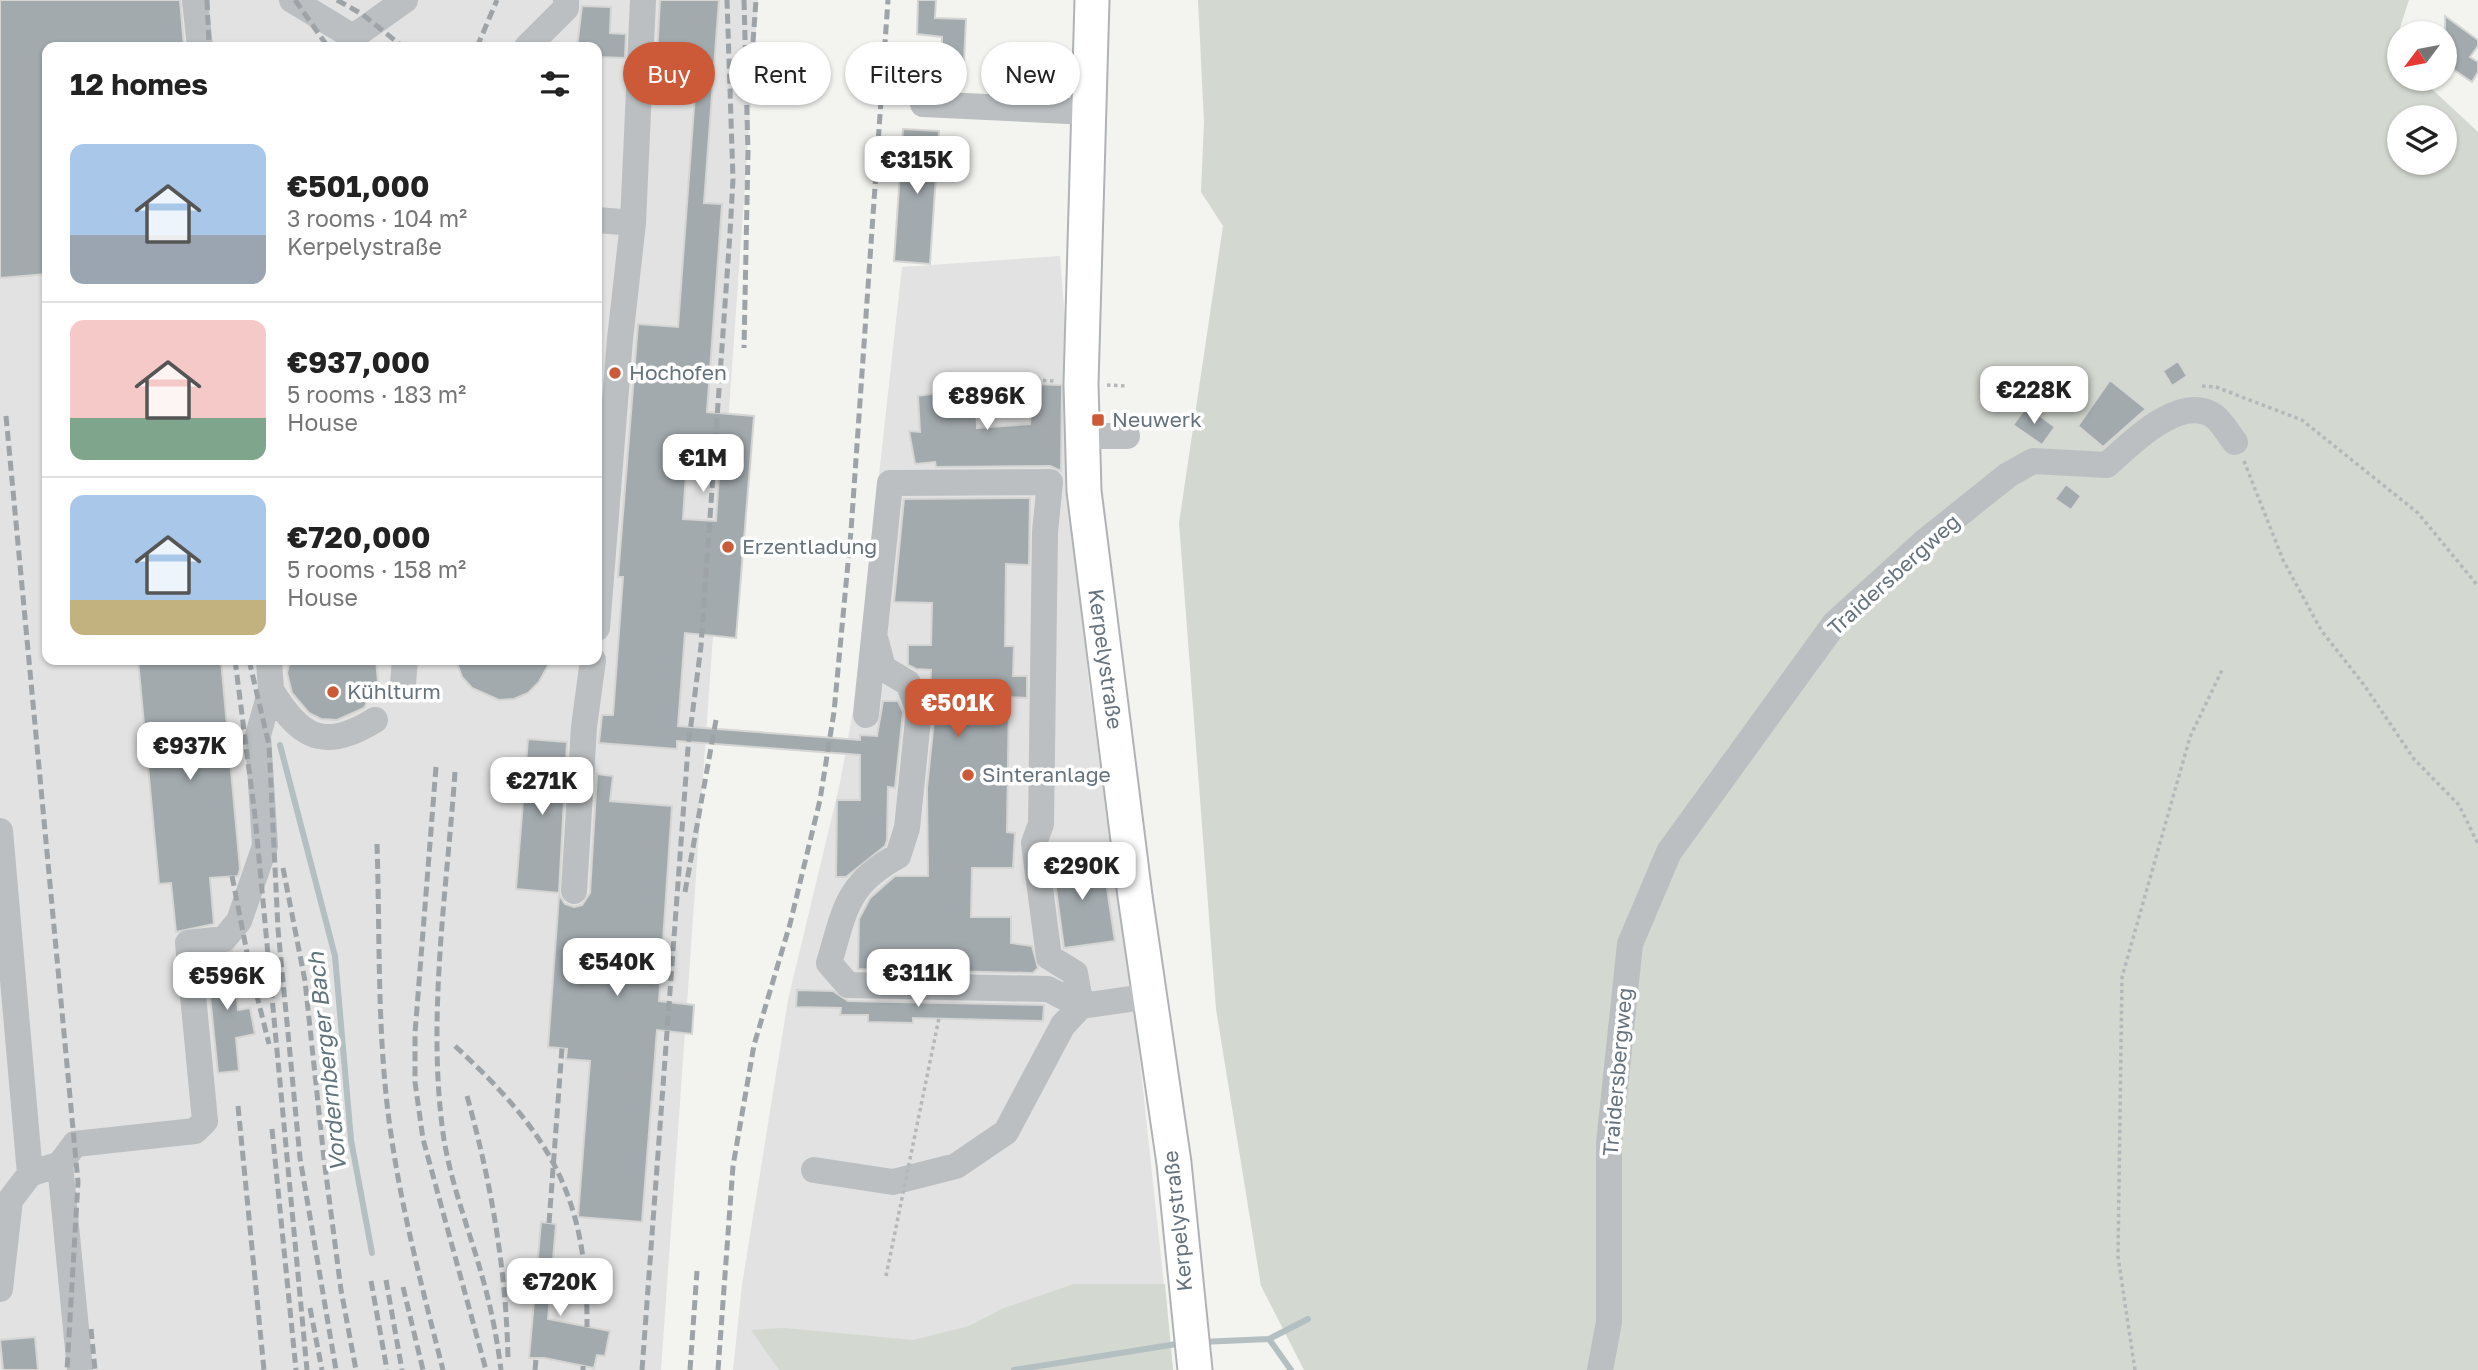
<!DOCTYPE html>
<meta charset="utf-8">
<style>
:root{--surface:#fff;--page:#f2f2f2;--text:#222;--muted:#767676;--line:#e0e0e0;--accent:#cc5a38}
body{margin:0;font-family:"Golos Text",sans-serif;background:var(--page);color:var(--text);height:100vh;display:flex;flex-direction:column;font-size:26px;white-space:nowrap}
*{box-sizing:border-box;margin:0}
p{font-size:23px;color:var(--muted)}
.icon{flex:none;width:38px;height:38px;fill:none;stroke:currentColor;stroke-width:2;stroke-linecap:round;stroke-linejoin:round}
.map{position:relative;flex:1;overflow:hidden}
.details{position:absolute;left:42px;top:42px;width:560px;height:623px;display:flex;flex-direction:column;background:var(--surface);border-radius:14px;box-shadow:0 2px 5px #0004}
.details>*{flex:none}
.banner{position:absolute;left:623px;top:42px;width:665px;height:63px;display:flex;gap:14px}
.needle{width:46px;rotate:238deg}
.tools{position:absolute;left:2387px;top:21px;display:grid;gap:14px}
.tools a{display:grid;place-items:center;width:70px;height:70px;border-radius:50%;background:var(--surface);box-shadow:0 2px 5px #0004;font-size:35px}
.price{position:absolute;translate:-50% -60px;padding:0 16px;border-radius:14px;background:#fff;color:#222;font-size:23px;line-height:46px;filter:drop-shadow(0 2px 4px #0008)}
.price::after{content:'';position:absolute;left:50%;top:42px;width:21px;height:16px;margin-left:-10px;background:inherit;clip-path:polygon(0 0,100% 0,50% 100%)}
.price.active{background:var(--accent);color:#fff}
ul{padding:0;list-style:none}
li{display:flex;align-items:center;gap:21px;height:175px;padding:0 28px}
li+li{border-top:2px solid var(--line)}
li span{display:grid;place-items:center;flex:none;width:196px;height:140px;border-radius:14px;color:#555}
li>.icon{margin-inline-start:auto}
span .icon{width:84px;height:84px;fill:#fffc;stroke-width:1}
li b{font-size:30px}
h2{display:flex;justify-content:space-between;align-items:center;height:84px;padding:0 28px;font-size:30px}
.chip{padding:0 24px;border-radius:32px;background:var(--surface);box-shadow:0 2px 5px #0004;font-size:24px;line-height:63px}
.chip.active{background:var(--accent);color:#fff}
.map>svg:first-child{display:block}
</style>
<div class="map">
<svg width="2478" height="1370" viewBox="0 0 2478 1370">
<rect width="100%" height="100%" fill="#f3f3f0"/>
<path fill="#e1e2e1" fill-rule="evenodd" d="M0 0H758L661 1370H0ZM47 47H597V660H47Z
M1060 256 1070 386 1068 459 1089 685 1134 1005 1173 1370H733L742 1285 788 1000 840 783 853 711 902 267Z"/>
<path fill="#d3d8d0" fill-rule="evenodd" d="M1198 0H2409L2392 52 2399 59V79H2421L2478 132V1370H1304L1261 1286 1216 1009 1179 523 1223 226 1201 192 1204 122ZM2399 117H2445V163H2399Z
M1074 1284H1165L1173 1370H779L751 1330 784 1328 913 1340 969 1326 1004 1308Z"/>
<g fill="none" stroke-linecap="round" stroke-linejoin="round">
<path stroke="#b4bfc2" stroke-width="6" d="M280 745 335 956 351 1140 372 1253
M1269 1339 1308 1319
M1201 1342 1269 1339 1291 1370
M1014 1370 1183 1343"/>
</g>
<path fill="#a3aaae" stroke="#d5d5d3" stroke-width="2" fill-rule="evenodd" d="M0 0H180L184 47H47V274L0 278Z
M660 0H719L704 203 722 204 707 412 754 416 736 638 685 633 678 726 860 740V735L877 736 883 701H898L903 712 895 788 888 787 887 840 885 846 846 877H836L837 800H860V755L677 741V749L599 743 602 715H613L623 577H618L638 324 678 327 695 94 655 91ZM686 472 719 475 716 521 683 519Z
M918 0H936L935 18 966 19 963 85 941 84 942 37 917 34Z
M582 6 611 7 610 33 626 34 625 58 597 57V47H577Z
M2445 16 2478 40V46L2470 57 2478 62V72L2472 82 2445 64Z
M903 129 939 131 930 264 894 261Z
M2178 361 2187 376 2172 386 2163 371Z
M943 380H964L966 402H976L977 428 1030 424 1032 384 1062 385 1061 471 1050 466 936 467 935 462 915 464 909 431 920 432 918 396 944 392Z
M2110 380 2146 409 2103 447 2078 426Z
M2027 406 2055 427 2042 445 2013 425Z
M2066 484 2081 496 2071 510 2055 499Z
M1030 498 1029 565 1006 564 1005 646H1014L1013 676H1027V698L1009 697 1007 832 1015 833 1013 868H972L971 917H1011V943L1032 946 1038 968 1033 973 858 969 859 919 870 898 895 876H928L927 788 935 711 930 696 931 670 916 669 908 665V645H931L932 603 894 602 904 499Z
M138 660H221L240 869 238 876 210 878 214 924 176 932 171 883 159 884Z
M290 660H376L378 682 364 708 337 720 321 719 309 713 292 693 287 673Z
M456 660H551L539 682 528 693 514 699 499 700 472 688 462 677Z
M528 739 567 742 559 893 516 889Z
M597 774 613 776 610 801 672 806 659 1001 694 1005 692 1034 657 1030 642 1222 578 1217 590 1061 566 1059 567 1049 548 1047 559 895 565 904 574 907 582 905 590 893Z
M1070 850 1072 866 1103 862 1115 941 1064 948 1051 852Z
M232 951 238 1010 250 1008 255 1034 236 1038 239 1071 218 1073 206 957Z
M797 990 833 991 848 1001 1044 1005 1043 1021 913 1018V1023L868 1022V1015H840L841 1008 796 1007Z
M541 1222 556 1224 548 1319 610 1331 605 1356 597 1355 594 1368 544 1358H529Z
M35 1337 38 1370H3L0 1340Z"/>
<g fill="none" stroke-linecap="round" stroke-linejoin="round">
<g stroke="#afb3b6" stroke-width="37">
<path id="major" d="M1092 0 1081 384 1084 491 1135 896 1174 1163 1195 1370"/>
</g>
<path stroke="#b5b8ba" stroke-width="3.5" stroke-dasharray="3.5 3.5" stroke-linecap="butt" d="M1001 379 1054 381
M1107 385 1127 386
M2202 386 2216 387 2302 420 2418 513 2478 586
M2244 461 2283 560 2321 630 2364 685 2414 759 2459 805 2478 844
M2135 1370 2118 1257 2122 977 2190 737 2223 668"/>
<path stroke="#bbbfc1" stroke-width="26" d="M195 0 200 47
M292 0 353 37V47
M353 37 405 0
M527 47 566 8V0
M923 104 1088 112
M597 220 633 223 643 0
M1081 436H1127
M597 628 620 339 633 223
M403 684 405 660
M271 690C300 738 324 752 375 720
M866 715 890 483 1050 482 1045 532 1041 824 1034 843 1049 957 1075 973 1081 1006 1048 989 848 985 829 963C845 910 846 884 898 856L907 828 919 710 908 683 883 668 876 641
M0 831 30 1174
M574 891 584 727 593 660
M60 1164 80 1370
M814 1170 893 1182 956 1166 1006 1132 1063 1025 1081 1006 1151 996
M0 1289 10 1200 30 1174 60 1164 75 1144 195 1131 205 1121 188 943 224 939 239 921 265 846 258 735 271 690 269 660
M1600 1370 1609 1322V1143L1630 944 1669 852 1835 623 1923 543 2008 475 2033 461 2107 465C2130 444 2180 393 2214 416 2222 422 2229 435 2235 442"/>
<use href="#major" stroke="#fff" stroke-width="33"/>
<path stroke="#9da3a7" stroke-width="5" stroke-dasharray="10 5" stroke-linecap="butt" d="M207 0 209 47
M295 0 328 47
M337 0 362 14 403 47
M744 0 748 152 744 348
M753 42 756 0
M477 47 497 0
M6 416 78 1182 67 1370
M235 660 255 816 307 1370
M249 660 269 745 278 929 300 1158 336 1370
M436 767 415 1033V1082L423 1139 486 1370
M455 772C447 888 427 1017 443 1133 450 1182 469 1229 482 1276 491 1307 497 1338 501 1370
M377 844C380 935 377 1029 389 1120 400 1205 422 1287 443 1370
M283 868 305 981 324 1159 341 1290 356 1370
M232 876 250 968 269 1044
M685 892 716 720
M455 1046C549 1133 588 1195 587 1327
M467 1096C491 1182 506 1268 508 1358
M238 1106 264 1370
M272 1129 296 1370
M549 1223 562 1048
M386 1280 402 1370
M371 1281 387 1370
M403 1287 423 1370
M310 1308 322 1370
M91 1329 95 1370
M535 1370 536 1359
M583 1370V1366
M642 1370 688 748 701 646 730 233 733 179 727 0
M690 1370 697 1271
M718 1370 733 1166 754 1045 790 924 820 800 834 712 851 531 888 0"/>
<path stroke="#b5b8ba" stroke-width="3.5" stroke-dasharray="3.5 3.5" stroke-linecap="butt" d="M886 1276 939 1018"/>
</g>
<g fill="#cc5a38" stroke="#fff" stroke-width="2.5">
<circle cx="615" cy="373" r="7"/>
<rect x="1091" y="413" width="14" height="14" rx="3.5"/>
<circle cx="728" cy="547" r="7"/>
<circle cx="333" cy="692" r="7"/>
<circle cx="968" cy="775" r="7"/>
</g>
<g text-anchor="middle" stroke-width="7" stroke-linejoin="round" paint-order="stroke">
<g font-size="21" fill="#66737d" stroke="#fff" text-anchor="start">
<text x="629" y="380">Hochofen</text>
<text x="1112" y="427">Neuwerk</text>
<text x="742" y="554">Erzentladung</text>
<text x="347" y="699">Kühlturm</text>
<text x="982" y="782">Sinteranlage</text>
</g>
<g font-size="21" fill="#66737d" stroke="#fff">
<text transform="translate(1894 575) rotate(-42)" y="7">Traidersbergweg</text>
<text transform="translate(1105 659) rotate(82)" y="7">Kerpelystraße</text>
<text transform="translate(1618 1072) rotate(-85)" y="7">Traidersbergweg</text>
<text transform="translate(1178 1221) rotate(-96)" y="7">Kerpelystraße</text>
</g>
<g font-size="23" font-style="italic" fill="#62747b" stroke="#fff">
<text transform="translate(327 1062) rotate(-96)" y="8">Vordernberger Bach</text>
</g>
</g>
</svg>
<div class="tools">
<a><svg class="needle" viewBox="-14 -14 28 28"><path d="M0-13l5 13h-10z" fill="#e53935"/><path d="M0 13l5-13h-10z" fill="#767676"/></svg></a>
<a><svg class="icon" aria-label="layers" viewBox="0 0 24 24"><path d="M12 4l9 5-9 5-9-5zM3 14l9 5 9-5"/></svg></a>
</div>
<b class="price" style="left:917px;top:196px">€315K</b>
<b class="price" style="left:2034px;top:426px">€228K</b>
<b class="price" style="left:987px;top:432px">€896K</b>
<b class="price" style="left:703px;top:494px">€1M</b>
<b class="price active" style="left:958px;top:739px">€501K</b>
<b class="price" style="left:190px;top:782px">€937K</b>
<b class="price" style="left:542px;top:817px">€271K</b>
<b class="price" style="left:1082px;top:902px">€290K</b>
<b class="price" style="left:617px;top:998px">€540K</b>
<b class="price" style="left:918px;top:1009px">€311K</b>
<b class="price" style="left:227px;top:1012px">€596K</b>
<b class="price" style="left:560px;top:1318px">€720K</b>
<div class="banner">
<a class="chip active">Buy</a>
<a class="chip">Rent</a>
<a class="chip">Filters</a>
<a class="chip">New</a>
</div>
<section class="details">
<h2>12 homes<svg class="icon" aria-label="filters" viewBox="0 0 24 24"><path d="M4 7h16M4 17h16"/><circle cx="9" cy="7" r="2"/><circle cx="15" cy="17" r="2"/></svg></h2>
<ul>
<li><span style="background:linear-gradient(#a9c7e8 65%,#9aa5b1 0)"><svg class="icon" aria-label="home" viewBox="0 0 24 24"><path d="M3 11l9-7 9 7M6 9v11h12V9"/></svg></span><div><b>€501,000</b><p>3 rooms · 104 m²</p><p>Kerpelystraße</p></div></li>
<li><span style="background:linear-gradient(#f6c9c9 70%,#7fa58c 0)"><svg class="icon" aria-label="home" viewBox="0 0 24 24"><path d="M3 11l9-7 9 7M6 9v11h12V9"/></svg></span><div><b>€937,000</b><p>5 rooms · 183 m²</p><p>House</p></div></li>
<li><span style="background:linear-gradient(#a9c7e8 75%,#c2b280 0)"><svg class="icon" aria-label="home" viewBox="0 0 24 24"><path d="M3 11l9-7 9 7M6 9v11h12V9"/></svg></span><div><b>€720,000</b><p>5 rooms · 158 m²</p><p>House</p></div></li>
</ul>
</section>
</div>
